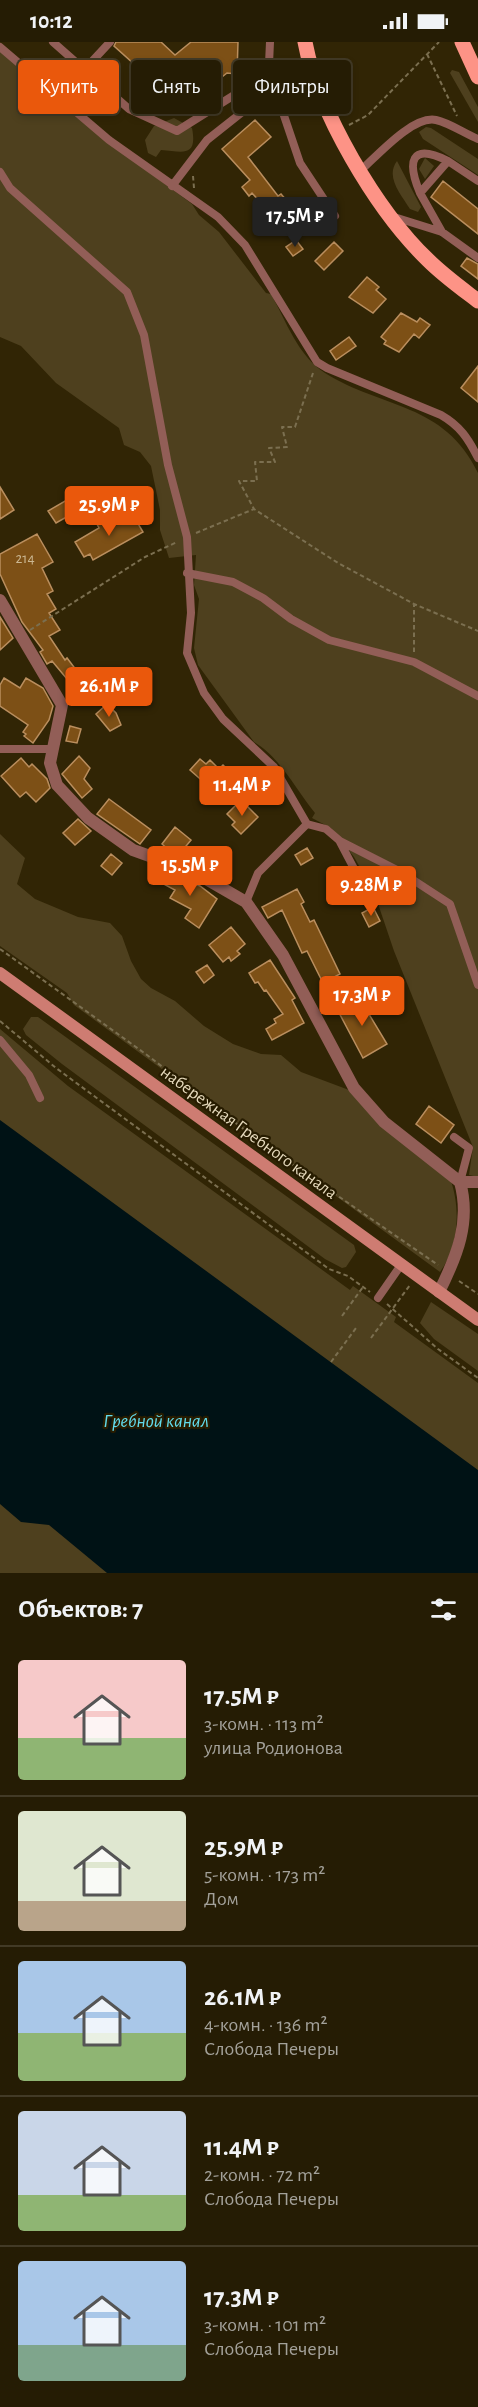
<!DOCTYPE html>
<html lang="ru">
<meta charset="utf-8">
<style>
:root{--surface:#251c04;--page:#2d250e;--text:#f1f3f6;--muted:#a3a19a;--line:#423a26;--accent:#ea580c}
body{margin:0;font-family:"Alegreya Sans",sans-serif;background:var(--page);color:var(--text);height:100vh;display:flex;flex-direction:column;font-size:22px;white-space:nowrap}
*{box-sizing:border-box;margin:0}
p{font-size:20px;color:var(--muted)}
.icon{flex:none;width:33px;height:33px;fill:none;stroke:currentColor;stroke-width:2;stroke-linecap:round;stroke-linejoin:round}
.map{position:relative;height:1531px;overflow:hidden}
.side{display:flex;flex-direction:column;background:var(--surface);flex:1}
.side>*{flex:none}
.banner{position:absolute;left:18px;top:18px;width:442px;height:54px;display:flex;gap:12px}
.price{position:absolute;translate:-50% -51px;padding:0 14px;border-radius:6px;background:var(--accent);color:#fff;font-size:20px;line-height:39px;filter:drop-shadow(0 2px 3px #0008)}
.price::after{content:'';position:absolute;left:50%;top:36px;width:18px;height:14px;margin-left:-9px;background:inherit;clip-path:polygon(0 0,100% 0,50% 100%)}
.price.current{background:#222;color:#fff}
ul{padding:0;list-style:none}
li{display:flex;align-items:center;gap:18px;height:150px;padding:0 18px}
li+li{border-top:2px solid var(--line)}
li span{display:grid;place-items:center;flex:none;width:168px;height:120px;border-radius:6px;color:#555}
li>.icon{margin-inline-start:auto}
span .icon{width:72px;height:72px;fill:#fffc;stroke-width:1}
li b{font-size:26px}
h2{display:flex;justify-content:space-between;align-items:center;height:72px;padding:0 18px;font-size:26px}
.tag{padding:0 21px;border-radius:6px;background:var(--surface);box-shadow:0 3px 9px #0003,0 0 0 2px var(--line);font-size:21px;line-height:54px}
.tag.current{background:var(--accent);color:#fff}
.status{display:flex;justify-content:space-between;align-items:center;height:42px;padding:0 30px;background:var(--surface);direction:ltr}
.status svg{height:16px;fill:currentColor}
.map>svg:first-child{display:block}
</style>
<div class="status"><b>10:12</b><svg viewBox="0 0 49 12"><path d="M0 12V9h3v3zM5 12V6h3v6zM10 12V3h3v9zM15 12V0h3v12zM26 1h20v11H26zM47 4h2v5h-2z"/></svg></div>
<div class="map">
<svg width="478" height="1531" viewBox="0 0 478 1531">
<rect width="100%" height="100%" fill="#312505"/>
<path fill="#4e401e" d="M0 8 111 102 192 162 199 173 219 190 266 251 271 252C286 279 298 314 325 331 382 367 444 360 478 431V1135L469 1133 473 1105 394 909 374 850 354 815 331 786 312 776 315 771C296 748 280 715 254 700L198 623 194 606 199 557 194 543 196 513 169 516 160 488V468L151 424 140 410 124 403 119 386 56 341 21 304 0 295Z
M452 28 459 30 478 65V80L450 31Z
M174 76 192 86C198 117 181 109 161 108L156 115 148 111 145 98 154 84Z
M426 85 431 86 478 117V133L423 97 419 90Z
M425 116 434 124 425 137 419 127Z
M397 119 421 165 418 170 410 167C401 152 385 135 397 119Z
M0 792 25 816 17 842 35 857 78 875 110 881 122 894 131 919 141 937 151 946 175 959 204 984 233 1002 261 1012 281 1013 301 1030 349 1048 450 1136C461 1166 459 1204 440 1230L74 963 67 951 0 904Z
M31 975H38L354 1203 356 1210 346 1225 342 1226 325 1217 62 1022 26 993 23 987Z
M0 987 68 1044 350 1248 353 1244 396 1275 394 1280 478 1341V1531H0Z
M431 1260 478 1292V1329L434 1297 420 1281Z"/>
<path fill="#001215" d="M0 1078 478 1428V1531H107L49 1483 21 1480 0 1462Z"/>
<path fill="#7d5016" stroke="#ba8e5e" stroke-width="1.5" d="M116 0H161L175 13 191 0H238L237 32 227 31 183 66 114 4Z
M255 78 271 95 248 115 278 154 281 152 293 166 296 163 303 171 284 187 252 151 249 154 242 145 250 138 222 107Z
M443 139 478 167V192L431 155Z
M296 198 303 207 293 214 286 205Z
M334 200 343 209 324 228 315 219Z
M467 216 478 222V237L461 224Z
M367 235 379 245 376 248 386 257 373 271 349 255Z
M401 271 417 280 420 276 430 283 419 296 414 292 399 310 384 302 386 299 381 295Z
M349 295 356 304 336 318 330 309Z
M478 324V360L461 346Z
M0 445 14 468 0 477Z
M72 455 79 468 56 481 48 469Z
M113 473 118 482 133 473 143 490 93 518 90 512 84 515 75 500 99 486 97 482Z
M37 492 53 520 42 526 53 549 47 552 56 567 49 571 60 588 49 594 65 618 67 616 77 629 67 637 52 619 47 622 40 610 43 608 22 580 0 532V512Z
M0 575 13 596 0 608Z
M4 636 20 646 26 636 43 646 53 664 49 678 33 701 24 694 26 692 23 690 28 683 0 664V643Z
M107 662 116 671 121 683 110 689 96 672Z
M70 684 81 687 77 701 66 699Z
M79 714 90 726 84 737 92 747 82 756 62 732Z
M21 716 29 725 32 722 47 737 50 746 36 760 26 750 20 755 1 734Z
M200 717 206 722 210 718 219 727 223 723 233 733 215 750 190 728Z
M109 757 151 788 140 802 97 772Z
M241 758 258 775 241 792 232 783 235 780 227 772Z
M78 777 91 789 75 803 63 791Z
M175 785 191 798 177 815 162 802Z
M307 806 313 816 301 823 295 813Z
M111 812 122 821 112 833 101 824Z
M164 828 200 844 217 857 199 886 185 876 191 867 170 856 175 848 158 839Z
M297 847 304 860 301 862 310 880 314 878 340 932 323 941 307 909 302 911 282 868 268 876 262 865Z
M373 865 380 879 369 885 362 871Z
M231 885 245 902 237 909 240 912 231 919 229 915 223 920 209 903Z
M270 918 295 956 292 958 304 981 272 998 266 987 276 981 274 977 283 972 266 948 264 949 258 940 255 941 249 931Z
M207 923 214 933 204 941 196 930Z
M358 954 387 1002 363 1016 337 967Z
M429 1064 454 1083 441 1101 416 1082Z"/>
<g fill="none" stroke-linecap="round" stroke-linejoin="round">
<path stroke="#7b6f50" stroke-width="2" stroke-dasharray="4.5 3" stroke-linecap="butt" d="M427 12 457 74
M349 83 368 73 439 0
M193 134 194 146
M313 331 295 385H282L287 405 269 406 275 420H255L257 439H239L254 467 338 521 414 562 478 589
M196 491 254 467
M30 588 145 515 177 500
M414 610V562
M0 907 147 1013 267 1105 438 1223
M0 979 56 1026 329 1227 348 1234 370 1250
M459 1239 478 1252
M387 1262 438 1307 478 1336
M342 1274 363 1245
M371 1296 410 1243
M331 1320 356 1286"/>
<path stroke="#925e57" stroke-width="8" d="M53 0 129 67 177 89 247 45 274 44
M0 5 109 98 218 175 245 203 317 320 327 326 441 373C460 384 468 396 478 416
M84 28 110 0
M268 44 270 0
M274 44 300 121 335 174
M360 129C377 114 413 73 436 78 450 81 465 92 478 97
M0 130 10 146 127 250 144 293 168 423 187 495 191 571 187 611 204 651 223 677 274 725 307 782 326 787 340 799 401 830 450 862 478 943
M172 144 207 98 274 45
M420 151C407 120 410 100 448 119
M394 175 442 190 478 216
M442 190 420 151 448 119 478 139
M187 531 233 540 263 556 291 577 329 598 414 620 478 654
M0 707H51
M340 800 370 857
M246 860 258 831 307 782
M0 998 29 1033 40 1056
M454 1095 469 1106 460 1140
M378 1256 401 1223"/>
<path stroke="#925e57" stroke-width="12" d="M274 44 314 34
M0 558 62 663 50 721 57 743 88 776 133 808 194 830 246 860 283 913 354 1046 384 1080 460 1140H478
M439 1250C457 1214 471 1180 460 1140"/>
<path stroke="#ce7c72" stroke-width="12" d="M0 931 478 1278"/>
<path stroke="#fd9386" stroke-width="15" d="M305 0C318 70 377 169 428 218 443 233 461 246 478 259
M462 0 478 35"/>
</g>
<g text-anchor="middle" stroke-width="4.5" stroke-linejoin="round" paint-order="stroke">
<g font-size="15" fill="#cbb792">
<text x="25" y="521">214</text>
</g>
<g font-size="18" fill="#e5d9bb" stroke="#271c00">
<text transform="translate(249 1090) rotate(36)" y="6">набережная Гребного канала</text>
</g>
<g font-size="20" font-style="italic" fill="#61dbec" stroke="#271c00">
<text x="156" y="1385">Гребной канал</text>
</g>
</g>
</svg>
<b class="price current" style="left:295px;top:206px">17.5M ₽</b>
<b class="price" style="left:109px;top:495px">25.9M ₽</b>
<b class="price" style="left:109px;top:676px">26.1M ₽</b>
<b class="price" style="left:242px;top:775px">11.4M ₽</b>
<b class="price" style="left:190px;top:855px">15.5M ₽</b>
<b class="price" style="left:371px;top:875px">9.28M ₽</b>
<b class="price" style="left:362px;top:985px">17.3M ₽</b>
<div class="banner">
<a class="tag current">Купить</a>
<a class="tag">Снять</a>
<a class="tag">Фильтры</a>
</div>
</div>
<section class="side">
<h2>Объектов: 7<svg class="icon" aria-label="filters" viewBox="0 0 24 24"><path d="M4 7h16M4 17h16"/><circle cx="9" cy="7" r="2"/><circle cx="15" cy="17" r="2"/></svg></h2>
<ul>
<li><span style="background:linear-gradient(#f6c9c9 65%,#8fb573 0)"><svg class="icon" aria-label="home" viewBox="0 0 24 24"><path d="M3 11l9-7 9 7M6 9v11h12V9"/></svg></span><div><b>17.5M ₽</b><p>3-комн. · 113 m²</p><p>улица Родионова</p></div></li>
<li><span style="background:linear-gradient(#dfe7d0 75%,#b9a48a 0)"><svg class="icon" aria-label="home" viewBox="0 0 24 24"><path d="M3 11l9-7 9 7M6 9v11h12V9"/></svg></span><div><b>25.9M ₽</b><p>5-комн. · 173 m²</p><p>Дом</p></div></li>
<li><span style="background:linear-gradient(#a9c7e8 60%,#8fb573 0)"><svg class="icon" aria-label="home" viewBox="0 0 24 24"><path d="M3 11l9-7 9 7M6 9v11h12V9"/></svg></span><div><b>26.1M ₽</b><p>4-комн. · 136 m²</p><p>Слобода Печеры</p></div></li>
<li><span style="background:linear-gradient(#c9d6e8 70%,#8fb573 0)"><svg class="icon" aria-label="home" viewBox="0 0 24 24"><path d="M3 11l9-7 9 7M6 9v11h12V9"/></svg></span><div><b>11.4M ₽</b><p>2-комн. · 72 m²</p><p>Слобода Печеры</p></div></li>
<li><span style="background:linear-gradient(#a9c7e8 70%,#7fa58c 0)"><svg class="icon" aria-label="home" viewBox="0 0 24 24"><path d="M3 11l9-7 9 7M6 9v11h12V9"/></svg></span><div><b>17.3M ₽</b><p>3-комн. · 101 m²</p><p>Слобода Печеры</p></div></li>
</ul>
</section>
